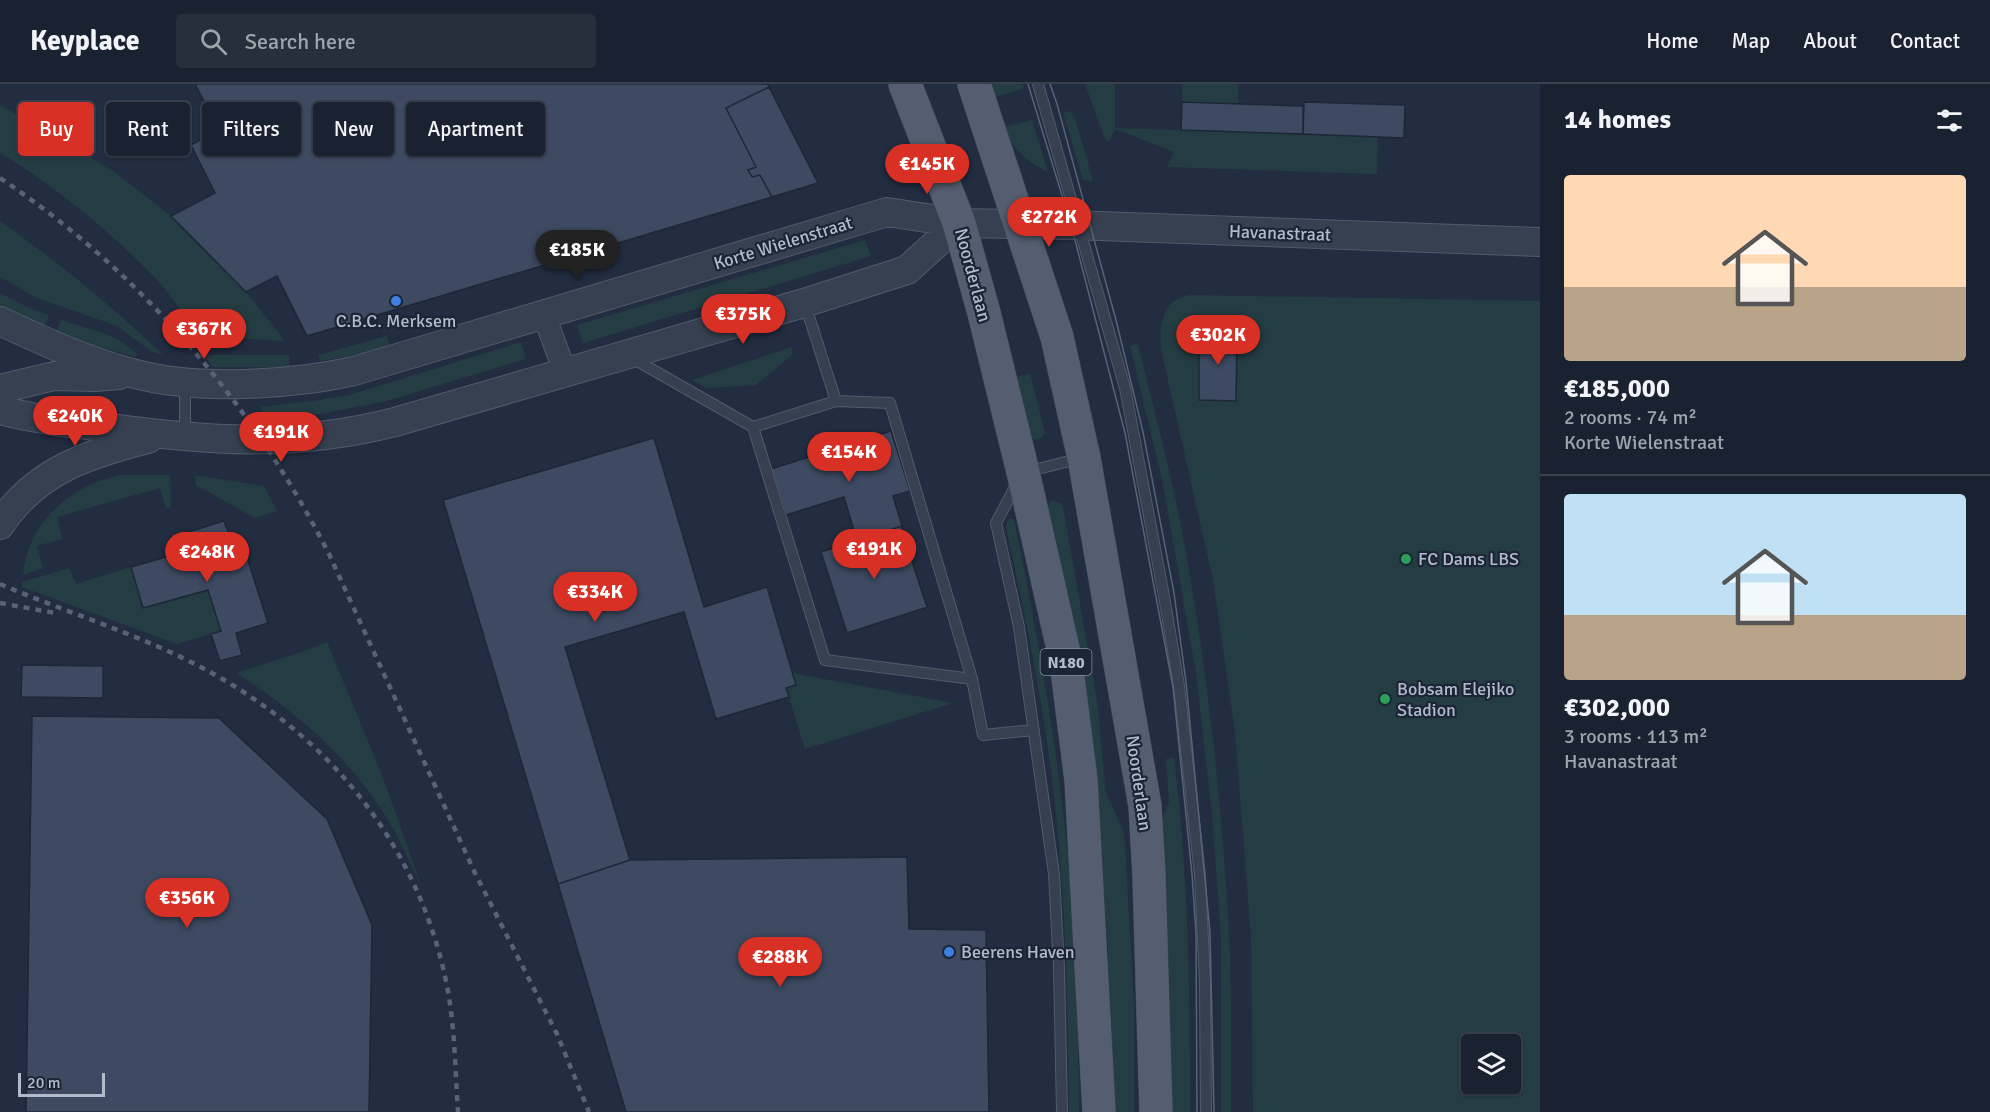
<!DOCTYPE html>
<meta charset="utf-8">
<style>
:root{--surface:#1a2231;--page:#272f3d;--text:#f1f3f6;--muted:#9fa4ab;--line:#383f4d;--accent:#d93025}
body{margin:0;font-family:Signika,sans-serif;background:var(--page);color:var(--text);height:100vh;display:flex;flex-direction:column;font-size:22px;white-space:nowrap}
*{box-sizing:border-box;margin:0}
p{font-size:20px;color:var(--muted)}
.icon{flex:none;width:33px;height:33px;fill:none;stroke:currentColor;stroke-width:2;stroke-linecap:round;stroke-linejoin:round}
.map{position:relative;flex:1;overflow:hidden}
.side{display:flex;flex-direction:column;background:var(--surface);width:450px}
.side>*{flex:none}
.hud{position:absolute;left:18px;top:18px;width:570px;height:54px;display:flex;gap:12px}
.tools{position:absolute;left:1461px;top:950px;display:grid;gap:12px}
.tools a{display:grid;place-items:center;width:60px;height:60px;border-radius:6px;background:var(--surface);box-shadow:0 2px 4px #0004,0 0 0 2px var(--line);font-size:30px}
.scale{position:absolute;left:18px;bottom:15px;width:87px;box-sizing:border-box;padding-left:6px;border:3px solid #b2bbcb;border-top:0;font-size:16px;line-height:21px;white-space:nowrap;color:#b2bbcb;-webkit-text-stroke:4px #1b2535;paint-order:stroke}
.price{position:absolute;translate:-50% -51px;padding:0 14px;border-radius:21px;background:var(--accent);color:#fff;font-size:20px;line-height:39px;filter:drop-shadow(0 2px 3px #0008)}
.price::after{content:'';position:absolute;left:50%;top:36px;width:18px;height:14px;margin-left:-9px;background:inherit;clip-path:polygon(0 0,100% 0,50% 100%)}
.price.on{background:#222;color:#fff}
ul{padding:0;list-style:none}
li{display:grid;align-content:center;gap:12px;height:318px;padding:0 24px}
li+li{border-top:2px solid var(--line)}
li span{display:grid;place-items:center;height:186px;border-radius:6px;color:#555}
li>.icon{margin-inline-start:auto}
span .icon{width:108px;height:108px;fill:#fffc;stroke-width:1}
li b{font-size:26px}
h2{display:flex;justify-content:space-between;align-items:center;height:72px;padding:0 24px;font-size:26px}
.pill{padding:0 21px;border-radius:6px;background:var(--surface);box-shadow:0 2px 4px #0004,0 0 0 2px var(--line);font-size:21px;line-height:54px}
.pill.on{background:var(--accent);color:#fff}
header{display:flex;align-items:center;gap:36px;box-sizing:border-box;height:84px;padding:0 30px;background:var(--surface);border-bottom:2px solid var(--line)}
header strong{font-size:28px}
nav{display:flex;gap:33px;margin-inline-start:auto;font-size:21px}
.search{width:420px;height:54px;background:var(--page);display:flex;align-items:center;gap:15px;box-sizing:border-box;padding:0 21px;border-radius:6px;color:var(--muted);font-size:22px}
main{display:flex;flex:1;min-height:0}
.map>svg:first-child{display:block}
</style>
<header>
<strong>Keyplace</strong>
<div class="search"><svg class="icon" aria-label="search" viewBox="0 0 24 24"><circle cx="10" cy="10" r="6"/><path d="M15 15l6 6"/></svg>Search here</div>
<nav><a>Home</a><a>Map</a><a>About</a><a>Contact</a></nav>
</header>
<main>
<div class="map">
<svg width="1540" height="1028" viewBox="0 0 1540 1028">
<rect width="100%" height="100%" fill="#222d41"/>
<path fill="#243d42" fill-rule="evenodd" d="M987 0H1022L1024 4 992 14Z
M1085 0H1115V44L1378 53 1377 90 1167 83 1174 68 1115 45 1109 58 1104 53Z
M1182 0H1238V20L1182 18Z
M0 21 113 87 171 132 246 208 285 257 200 252C186 234 173 214 158 197 113 150 56 102 0 69Z
M1068 27 1072 29 1075 34 1093 97 1083 96 1063 28Z
M1032 36 1048 88C1029 79 1011 63 1003 43Z
M0 137C58 178 112 222 163 271L151 267 117 242 37 214 0 193Z
M865 156 871 172 583 259 577 241Z
M0 209 27 223 49 231 43 246 0 225Z
M1191 211 1540 217V1028H1253L1251 853 1235 648 1213 496 1161 265C1159 240 1163 214 1191 211ZM1472 960H1510V999H1472Z
M61 236C88 245 116 249 137 270L136 273 55 251Z
M387 252 390 262 366 269 320 277 318 271Z
M521 258 526 275 383 318 319 330 265 336 260 323 313 317 349 311Z
M1138 260C1152 319 1168 377 1180 437 1206 573 1222 713 1229 851 1232 910 1231 969 1231 1028H1221V853L1212 729 1196 589 1162 395 1130 262Z
M792 263V270L787 275 756 301 706 304 692 296Z
M204 271H289L290 283H213Z
M1030 289 1045 349 1041 354 1036 356 1031 354 1013 294Z
M120 391H170L171 423 166 425 160 404 57 433 62 455 37 462 43 484 23 491C28 438 70 402 120 391Z
M195 391 264 402 277 427 255 434 196 401Z
M1052 417 1061 419 1064 428 1097 617 1106 709 1123 746 1125 758 1134 921V1028H1109L1108 865 1100 755 1046 425 1048 420Z
M1008 435H1013L1015 439C1039 560 1061 682 1071 805 1078 879 1078 953 1079 1028H1069C1068 922 1066 816 1054 711 1044 622 1025 530 1006 443Z
M131 483 143 523 208 506 221 547 177 560 22 503V498L69 484 76 500Z
M327 558 382 691 422 804C413 785 404 765 394 746 356 680 300 629 236 589L302 568Z
M792 589 953 619 805 665 786 604 796 601Z
M1174 674C1189 792 1190 910 1190 1028H1167L1161 740 1169 717 1166 675Z"/>
<path fill="#3d4a61" stroke="#1d2737" stroke-width="1.5" d="M195 0H768L769 3 726 24 756 83 748 86 752 93 760 91 772 113 307 252 277 192 246 208 171 132 215 109 191 61 219 46Z
M769 3 818 99 772 113 760 91 752 93 748 86 756 83 726 24Z
M1182 18 1303 22V50L1181 46Z
M1304 18 1405 21 1404 54 1303 50Z
M1199 247H1237L1236 317 1199 316Z
M891 347 910 407 893 412 902 442 857 457 844 413 786 431 771 385Z
M654 354 704 523 767 503 796 601 786 604 789 613 716 635 684 528 565 563 630 776 558 800 443 416Z
M224 437 235 466 244 464 268 539 236 549 242 571 220 577 211 550 221 547 208 506 143 524 131 483 180 469 175 452Z
M902 442V447L926 520 928 523 847 549 821 468Z
M22 581 103 582V614L21 613Z
M32 632 219 634 327 735 372 841 369 1028H26Z
M907 773 909 845 986 846 989 1028H626L558 800 630 776Z"/>
<g fill="none" stroke-linecap="round" stroke-linejoin="round">
<g stroke="#515b6b" stroke-width="12">
<path id="service" d="M1038 0 1125 304 1164 512 1179 602 1200 791 1205 900 1206 1028
M805 220 836 317
M632 274 753 343 825 576 972 595 890 319 836 317 753 343
M185 299V352
M1026 388 1081 374
M1017 399 996 439 1019 543 1054 790 1059 884 1062 1028
M972 595 983 651 1034 646"/>
</g>
<g stroke="#515b6b" stroke-width="24">
<path id="minor" d="M544 231 565 288"/>
</g>
<g stroke="#515b6b" stroke-width="30">
<path id="tertiary" d="M0 237C43 257 86 277 132 289 195 307 291 301 354 287L887 128 959 139 1071 141 1540 158
M0 305 54 292 95 293 119 291
M0 326C34 335 69 339 104 343 205 357 294 364 395 338L804 219 907 186 959 139
M0 441C36 386 89 370 148 355"/>
</g>
<g stroke="#3f4959" stroke-width="34">
<path id="primary" d="M905 0 959 139 984 229 1023 388 1066 578 1081 696 1099 1028
M974 0 1057 253 1084 374 1145 722 1149 792 1156 1028"/>
</g>
<use href="#service" stroke="#364050" stroke-width="10"/>
<use href="#minor" stroke="#364050" stroke-width="22"/>
<use href="#tertiary" stroke="#364050" stroke-width="28"/>
<use href="#primary" stroke="#545e70" stroke-width="33"/>
<path stroke="#586378" stroke-width="1.5" d="M1028 0 1071 141 1125 349 1173 603 1192 790 1196 849 1197 1028
M1050 0 1057 20 1116 236 1143 348 1174 509 1186 598 1210 848 1214 1028"/>
<path stroke="#586378" stroke-width="4.5" stroke-dasharray="6 6" stroke-linecap="butt" d="M0 94C141 188 252 319 329 470L475 789 557 950 589 1028
M0 500C61 526 125 546 185 575 318 640 415 750 446 897 455 940 455 984 458 1028
M0 519 55 529"/>
</g>
<g fill="#3f7fe0" stroke="#1b2535" stroke-width="2">
<circle cx="396" cy="217" r="6"/>
<circle cx="949" cy="868" r="6"/>
</g>
<g fill="#2e9e5b" stroke="#1b2535" stroke-width="2">
<circle cx="1406" cy="475" r="6"/>
<circle cx="1385" cy="615" r="6"/>
</g>
<g text-anchor="middle" stroke-width="4.5" stroke-linejoin="round" paint-order="stroke">
<rect fill="#1b2535" stroke="#858e9e" stroke-width="1.5" x="1040.5" y="565" width="51" height="26" rx="4.5"/>
<g font-size="16" font-weight="bold" fill="#b2bbcb">
<text x="1066" y="584">N180</text>
</g>
<g font-size="18" fill="#b2bbcb" stroke="#1b2535">
<text transform="translate(1280 149) rotate(2)" y="6">Havanastraat</text>
<text transform="translate(783 159) rotate(-17)" y="6">Korte Wielenstraat</text>
<text transform="translate(973 191) rotate(75)" y="6">Noorderlaan</text>
<text transform="translate(1139 699) rotate(82)" y="6">Noorderlaan</text>
</g>
<g font-size="18" fill="#b2bbcb" stroke="#1b2535" text-anchor="start">
<text x="396" y="243" text-anchor="middle">C.B.C. Merksem</text>
<text x="1418" y="481">FC Dams LBS</text>
<text x="1397" y="611">Bobsam Elejiko<tspan x="1397" dy="21">Stadion</tspan></text>
<text x="961" y="874">Beerens Haven</text>
</g>
</g>
</svg>
<div class="tools">
<a><svg class="icon" aria-label="layers" viewBox="0 0 24 24"><path d="M12 4l9 5-9 5-9-5zM3 14l9 5 9-5"/></svg></a>
</div>
<div class="scale">20 m</div>
<b class="price" style="left:927px;top:111px">€145K</b>
<b class="price" style="left:1049px;top:164px">€272K</b>
<b class="price on" style="left:577px;top:197px">€185K</b>
<b class="price" style="left:743px;top:261px">€375K</b>
<b class="price" style="left:204px;top:276px">€367K</b>
<b class="price" style="left:1218px;top:282px">€302K</b>
<b class="price" style="left:75px;top:363px">€240K</b>
<b class="price" style="left:281px;top:379px">€191K</b>
<b class="price" style="left:849px;top:399px">€154K</b>
<b class="price" style="left:874px;top:496px">€191K</b>
<b class="price" style="left:207px;top:499px">€248K</b>
<b class="price" style="left:595px;top:539px">€334K</b>
<b class="price" style="left:187px;top:845px">€356K</b>
<b class="price" style="left:780px;top:904px">€288K</b>
<div class="hud">
<a class="pill on">Buy</a>
<a class="pill">Rent</a>
<a class="pill">Filters</a>
<a class="pill">New</a>
<a class="pill">Apartment</a>
</div>
</div>
<section class="side">
<h2>14 homes<svg class="icon" aria-label="filters" viewBox="0 0 24 24"><path d="M4 7h16M4 17h16"/><circle cx="9" cy="7" r="2"/><circle cx="15" cy="17" r="2"/></svg></h2>
<ul>
<li><span style="background:linear-gradient(#ffd9b3 60%,#b9a48a 0)"><svg class="icon" aria-label="home" viewBox="0 0 24 24"><path d="M3 11l9-7 9 7M6 9v11h12V9"/></svg></span><div><b>€185,000</b><p>2 rooms · 74 m²</p><p>Korte Wielenstraat</p></div></li>
<li><span style="background:linear-gradient(#bfe0f5 65%,#b9a48a 0)"><svg class="icon" aria-label="home" viewBox="0 0 24 24"><path d="M3 11l9-7 9 7M6 9v11h12V9"/></svg></span><div><b>€302,000</b><p>3 rooms · 113 m²</p><p>Havanastraat</p></div></li>
</ul>
</section>
</main>
